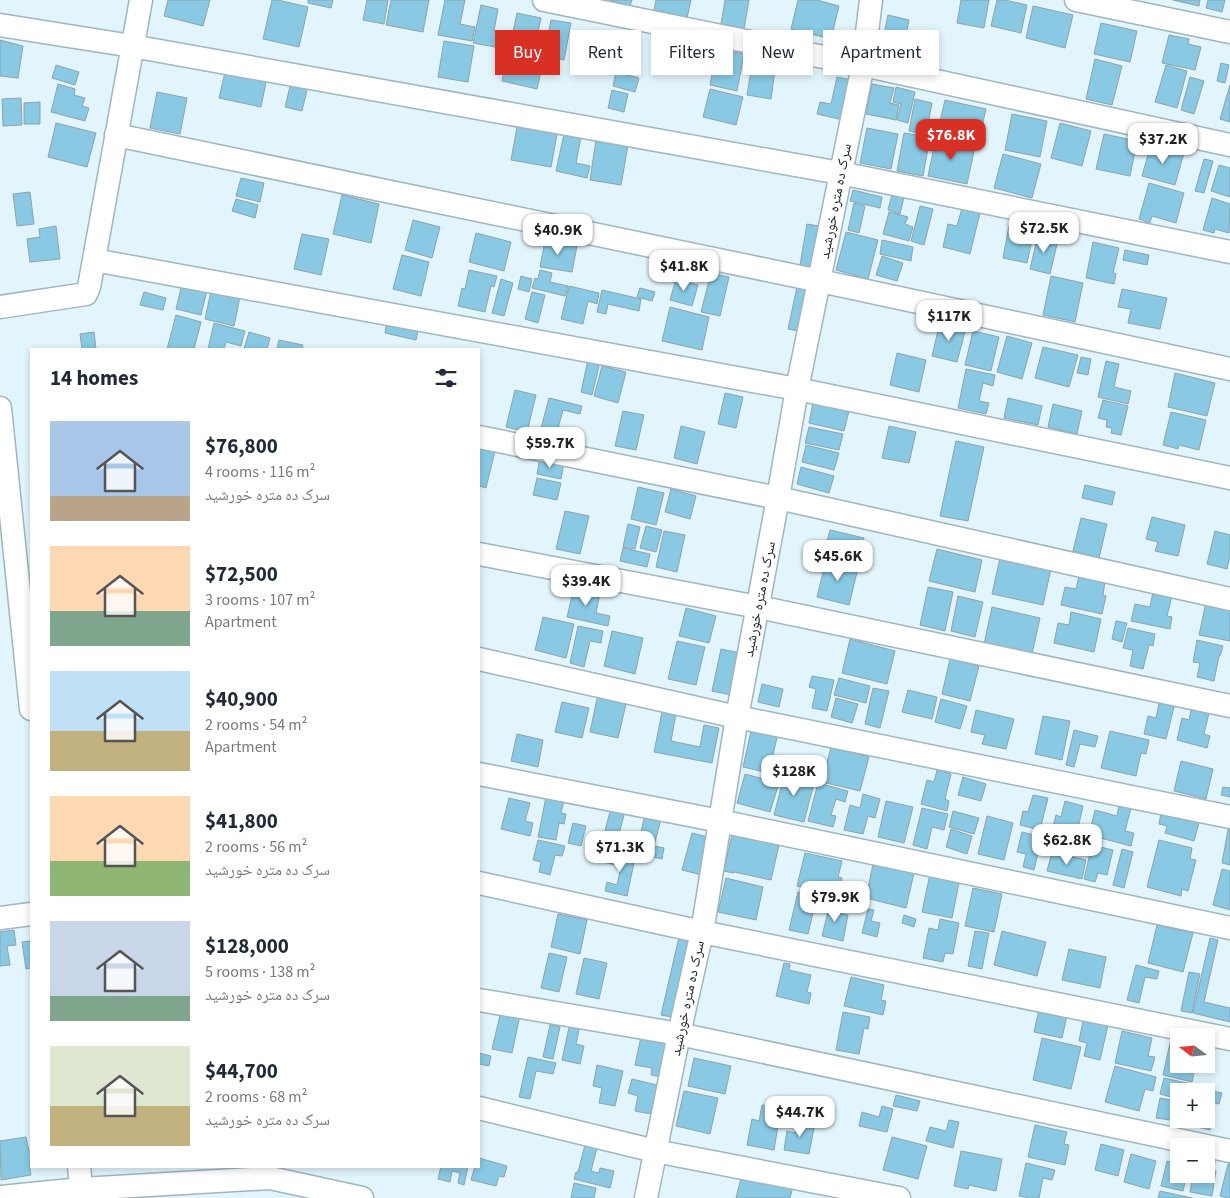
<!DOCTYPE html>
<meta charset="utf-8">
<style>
:root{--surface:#fff;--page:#f2f2f3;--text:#1f2937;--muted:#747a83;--accent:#d93025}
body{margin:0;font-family:"Source Sans 3","Noto Naskh Arabic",sans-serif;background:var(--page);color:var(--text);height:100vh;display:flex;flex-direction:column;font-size:19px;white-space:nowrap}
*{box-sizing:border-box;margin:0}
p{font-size:16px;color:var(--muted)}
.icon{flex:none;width:28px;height:28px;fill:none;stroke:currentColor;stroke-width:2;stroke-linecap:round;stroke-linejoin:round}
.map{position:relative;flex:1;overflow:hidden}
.drawer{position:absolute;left:30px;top:348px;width:450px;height:820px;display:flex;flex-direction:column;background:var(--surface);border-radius:0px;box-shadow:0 2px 8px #0003}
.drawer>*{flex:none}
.hud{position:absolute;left:495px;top:30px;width:475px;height:45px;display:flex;gap:10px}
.needle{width:32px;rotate:286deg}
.controls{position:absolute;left:1170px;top:1028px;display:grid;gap:10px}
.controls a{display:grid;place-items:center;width:45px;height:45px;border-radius:0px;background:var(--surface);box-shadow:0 2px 8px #0003;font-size:25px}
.price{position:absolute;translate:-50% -42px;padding:0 11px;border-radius:10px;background:#fff;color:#222;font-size:16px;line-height:32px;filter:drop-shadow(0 1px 2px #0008)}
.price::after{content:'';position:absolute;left:50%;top:30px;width:15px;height:11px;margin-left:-8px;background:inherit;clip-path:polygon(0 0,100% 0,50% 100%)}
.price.selected{background:var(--accent);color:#fff}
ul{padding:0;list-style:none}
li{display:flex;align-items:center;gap:15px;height:125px;padding:0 20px}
li span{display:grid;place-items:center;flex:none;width:140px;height:100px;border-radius:0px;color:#555}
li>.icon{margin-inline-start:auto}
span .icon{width:60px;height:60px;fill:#fffc;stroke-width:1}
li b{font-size:21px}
h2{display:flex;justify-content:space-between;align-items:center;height:60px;padding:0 20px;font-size:21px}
.pill{padding:0 18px;border-radius:0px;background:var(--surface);box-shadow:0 2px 8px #0003;font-size:18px;line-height:45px}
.pill.selected{background:var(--accent);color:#fff}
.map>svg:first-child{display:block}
</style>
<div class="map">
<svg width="1230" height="1198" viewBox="0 0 1230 1198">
<rect width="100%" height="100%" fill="#e2f5fd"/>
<path fill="#89c9e3" stroke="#8da3ac" d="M168 0H210L203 26 164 16Z
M272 0H278L308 7 299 47 263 39Z
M308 0H333L331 8 308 3Z
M367 0H388L384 24 363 20Z
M391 0H429L423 32 386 25Z
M445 0H465L460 24 475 27 472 41 438 35Z
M609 0H632L630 6Z
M656 0H691L687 18 654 10Z
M725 0H749L744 29 721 24Z
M798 0H817L839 6 831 39 791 29Z
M961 0H989L984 28 957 23Z
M997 0H1005L1027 5 1021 33 991 26Z
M1173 0H1200L1199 6Z
M1208 0H1225L1222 12 1206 8Z
M481 5 498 9 494 31 509 35 506 49 473 43Z
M1033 6 1073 15 1065 48 1026 38Z
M517 13 541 18 534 51 510 46Z
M888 15 909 20 902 57 880 53Z
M551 20 571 23 564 60 544 56Z
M1101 23 1137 31 1130 62 1094 54Z
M580 34 605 40 599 66 574 61Z
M1169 35 1189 39 1188 44 1201 47 1195 70 1162 63Z
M0 40 23 46 18 78 0 76Z
M444 41 474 46 468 82 438 77Z
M717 49 744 54 737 91 710 85Z
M613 50 639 55 635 74 610 69Z
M508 52 544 59 537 89 502 81Z
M753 59 776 63 771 99 747 95Z
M1095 59 1122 66 1112 105 1086 99Z
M1221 63 1229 65 1225 83 1217 81Z
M56 65 79 72 75 85 52 78Z
M1166 65 1187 71 1177 108 1155 102Z
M226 68 267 77 261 107 219 98Z
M616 72 639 78 635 92 613 86Z
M837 77 852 80 843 120 817 114 820 102 831 104Z
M1190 77 1204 81 1194 114 1181 110Z
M292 78 309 82 302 111 285 107Z
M58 84 75 89 74 95 85 98 82 106 89 108 85 121 51 112Z
M872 84 894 88 890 103 899 105 896 120 866 114Z
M1230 85V122L1220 119Z
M896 87 915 92 908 123 897 120 901 104 893 102Z
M710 89 743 97 736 125 703 117Z
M612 90 628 94 624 112 608 108Z
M157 92 187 98 180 134 150 128Z
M21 98 22 125 3 126 2 99Z
M915 99 932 103 926 135 909 131Z
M945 100 986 109 978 143 937 134Z
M40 102V124H24V103Z
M1012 114 1047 121 1040 157 1005 150Z
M56 123 96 133 87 167 48 157Z
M1060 123 1091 131 1082 166 1051 158Z
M517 127 557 134 551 167 511 160Z
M867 128 898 134 891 169 860 163Z
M904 133 930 137 923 176 897 171Z
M564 134 581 137 576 163 590 166 587 178 556 171Z
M1104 134 1137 141 1130 176 1096 169Z
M936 138 975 147 967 184 928 176Z
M596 140 628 145 621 185 590 180Z
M1151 144 1184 153 1175 185 1142 176Z
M1003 154 1041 164 1032 198 994 188Z
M1204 159 1213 161 1204 193 1195 191Z
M1219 165 1230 168V197L1211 191Z
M241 178 264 183 260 202 236 196Z
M1149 183 1184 193 1176 223 1152 216 1150 223 1139 219Z
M853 190 882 197 880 208 850 201Z
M30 192 34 224 17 226 13 194Z
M892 194 904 197 900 214 888 210Z
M342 195 379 204 371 243 333 234Z
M1212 198 1230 204 1229 233 1215 229 1214 233 1203 230Z
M236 199 258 205 255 218 232 211Z
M854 203 865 206 859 233 848 230Z
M920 206 933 209 924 245 911 241Z
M962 208 980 213 970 254 943 247 948 224 957 226Z
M889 212 908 217 905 224 913 227 909 241 883 234Z
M413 220 440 227 432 258 405 250Z
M807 224 825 227 817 268 800 265Z
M56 226 60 259 30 262 27 239 40 237 39 229Z
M1009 226 1034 231 1027 263 1003 258Z
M846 232 878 240 868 279 836 270Z
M476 233 511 242 504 271 469 262Z
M302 234 329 239 321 275 294 269Z
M1038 235 1058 240 1050 274 1030 269Z
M882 240 913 247 911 261 880 254Z
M545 241 577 246 572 272 540 267Z
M1093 242 1119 248 1113 273 1116 274 1114 284 1086 278Z
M1125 250 1149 255 1147 265 1123 260Z
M402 255 429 262 421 296 393 289Z
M882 256 903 263 897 281 876 275Z
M469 270 497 276 494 287 491 286 485 312 458 306 462 288 465 289Z
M540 270 552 273 550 282 568 286 565 296 532 288 535 278 538 279Z
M711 273 729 277 720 316 701 312Z
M521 276 532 279 529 292 518 289Z
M1051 276 1083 283 1075 322 1043 315Z
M501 279 513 283 504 316 492 313Z
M676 279 698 285 692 306 670 300Z
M182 284 207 290 201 315 176 309Z
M569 286 599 293 597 304 588 301 583 324 561 319Z
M797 287 813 291 805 332 788 329Z
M640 288 655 292 652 301 637 297Z
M1122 289 1167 298 1160 329 1128 323 1131 309 1118 307Z
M602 290 641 299 639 311 608 304 606 314 597 312Z
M211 291 240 297 234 326 205 319Z
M144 292 166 298 163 310 140 305Z
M532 292 545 295 538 323 525 319Z
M670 307 709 317 702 350 662 341Z
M176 315 201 322 194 349H167Z
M387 321 419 327 416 340 385 333Z
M940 322 966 328 957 362 932 356Z
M214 323 245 331 241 346 226 342 224 349H208Z
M973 331 999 337 991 371 965 365Z
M94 332 96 349H82L80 334Z
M249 332 270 338 267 349H244Z
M1007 336 1032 343 1022 379 997 372Z
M279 340 303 345 302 349H277Z
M1043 347 1078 355 1069 387 1035 378Z
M897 353 926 360 919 392 890 385Z
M589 355 601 358 592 395 581 392Z
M1081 357 1091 359 1088 375 1077 373Z
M1106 361 1119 364 1114 387 1131 391 1128 404 1098 397Z
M602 366 626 372 618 403 594 396Z
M966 369 995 375 993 386 983 383 979 401 989 403 986 414 958 408Z
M1175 373 1215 383 1207 416 1168 407Z
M515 390 536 395 527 432 506 427Z
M725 393 743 397 736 428 718 424Z
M549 398 582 406 580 414 563 410 556 436 540 432Z
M1008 398 1042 406 1038 425 1004 418Z
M1103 400 1128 406 1121 435 1111 433 1112 428 1106 427 1107 420 1098 418Z
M813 403 849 411 844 431 809 423Z
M1053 404 1082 411 1077 434 1048 427Z
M623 411 644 415 636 450 615 446Z
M1171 412 1206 420 1199 450 1179 445 1178 449 1163 445Z
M681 426 705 432 697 464 674 458Z
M889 426 916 432 909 463 882 458Z
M809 427 843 434 839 450 805 443Z
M956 441 984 447 968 521 940 516Z
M806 445 839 453 834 470 802 462Z
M479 448 495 451 486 488 479 486Z
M540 458 564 463 561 479 537 474Z
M801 467 834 476 829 493 797 484Z
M537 478 561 483 557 500 533 495Z
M1085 485 1115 492 1112 505 1082 498Z
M638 487 664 493 656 525 631 519Z
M671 489 696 496 690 519 665 512Z
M565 511 589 516 580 554 556 549Z
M1152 517 1185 525 1178 556 1155 551 1158 542 1146 539Z
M1081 518 1107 524 1099 558 1073 551Z
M628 524 640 527 635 549 623 547Z
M646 526 662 530 656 552 640 548Z
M830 530 864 538 857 565 823 557Z
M664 531 685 535 677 572 656 567Z
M1215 531 1230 535V556L1227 569 1207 564Z
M623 548 650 554 647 567 620 561Z
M937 549 982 560 975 592 929 581Z
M1000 558 1051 569 1043 605 992 594Z
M826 560 858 568 849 605 817 597Z
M1079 576 1105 581 1103 595 1106 596 1102 614 1061 605 1065 587 1076 589Z
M574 587 600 593 596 613 610 616 608 626 567 617Z
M928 587 953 592 945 631 920 625Z
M1153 592 1172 596 1167 616 1172 617 1170 629 1131 621 1135 604 1150 607Z
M958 596 983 602 975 637 951 631Z
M1206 602 1230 607V641L1199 635Z
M992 607 1040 618 1032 654 984 644Z
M686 608 716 616 709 643 679 636Z
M1071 612 1101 619 1094 652 1054 643 1058 623 1069 625Z
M543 617 574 624 566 658 535 650Z
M1116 621 1127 623 1122 642 1112 639Z
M578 626 603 631 601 643 590 641 584 667 570 663Z
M1128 628 1155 634 1153 646 1149 645 1143 669 1130 666 1133 650 1123 648Z
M612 631 643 638 635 674 604 666Z
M850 639 895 651 887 684 842 673Z
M1197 640 1223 646 1220 656H1219L1214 681 1197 677 1200 663 1193 662Z
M677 641 705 647 696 685 668 679Z
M721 649 745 654 736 696 712 691Z
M950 659 979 666 970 701 942 694Z
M812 676 834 680 827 711 812 708 816 689 809 687Z
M839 678 870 686 866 703 834 695Z
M762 684 783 689 779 707 758 702Z
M873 688 889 691 880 728 865 724Z
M908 690 937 697 932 719 902 712Z
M598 694 627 700 618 738 590 732Z
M836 698 858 704 852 723 831 717Z
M941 699 967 706 960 729 935 722Z
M1160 699 1175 703 1166 739 1144 734 1148 716 1156 718Z
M562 702 589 708 582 738 555 732Z
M1192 705 1210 709 1204 734 1210 736 1207 748 1177 740 1182 718 1189 720Z
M976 710 1014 719 1006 749 982 744 985 735 971 732Z
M662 712 676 714 671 741 700 747 704 725 719 728 712 763 654 752Z
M1043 716 1070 721 1062 760 1035 754Z
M752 727 778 733 769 773 743 767Z
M1074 730 1098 736 1095 747 1080 744 1074 767 1066 765Z
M1110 731 1149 740 1146 754 1141 753 1136 776 1101 768Z
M517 734 543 740 538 767 511 761Z
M831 747 869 757 860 791 822 782Z
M1181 761 1213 769 1206 799 1174 791Z
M937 770 951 774 945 799 949 801 947 811 921 804 927 780 934 782Z
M785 772 815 780 804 822 774 815Z
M745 774 779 783 770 812 737 803Z
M963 777 986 784 981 801 958 795Z
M818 783 848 791 845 802 836 799 831 815 836 816 833 827 808 821Z
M1223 787 1230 788V797L1221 795Z
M863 794 880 799 875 818 868 816 863 834 844 830 850 805 860 808Z
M1033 795 1048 798 1040 830 1020 825 1023 811 1028 812Z
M546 797 564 801 561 813 566 814 564 824 559 823 556 840 538 837Z
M509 798 530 803 525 821 533 823 530 836 501 829Z
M886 801 913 807 904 843 878 837Z
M1065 801 1083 806 1076 837 1052 831 1056 815 1061 817Z
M1119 805 1131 808 1125 831 1134 833 1131 846 1089 835 1095 810 1117 816Z
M611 808 625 811 616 846 602 842Z
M922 808 948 814 944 830 932 827 927 849 913 845Z
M953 811 979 818 974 834 949 827Z
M1161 813 1199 823 1194 841 1165 833 1167 826 1159 824Z
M645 815 661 819 654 846 664 848 662 859 636 853Z
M987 816 1013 823 1004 860 978 854Z
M573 823 586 826 581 846 568 843Z
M1229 824H1230V865L1222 863Z
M951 829 972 836 967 854 946 847Z
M1022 832 1042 837 1034 870 1023 867 1026 854 1017 852Z
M692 833 712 838 702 875 682 870Z
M732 834 779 845 771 880 734 872 733 873 724 871Z
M538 840 565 846 562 856 555 855 550 875 539 872 541 862 533 860Z
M1159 840 1192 848 1190 859 1196 860 1188 891 1182 889 1181 896 1147 887Z
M1092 845 1113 850 1107 875 1098 873 1095 882 1084 879Z
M1122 849 1133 852 1124 888 1113 885Z
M605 851 635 858 627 896 605 891 607 882 617 885 621 866 603 862Z
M1052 852 1086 860 1082 879 1047 871Z
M805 853 842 861 838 877 842 878 838 896 797 886Z
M873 864 914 873 906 908 866 898Z
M1222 869 1230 871V910L1213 905Z
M930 874 941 876 940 879 959 883 952 918 922 912Z
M726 878 763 887 756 920 718 912Z
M973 888 1002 894 994 932 965 926Z
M798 892 817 896 808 934 789 930Z
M831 899 839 901 837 913 848 915 843 941 822 936Z
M868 909 874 910 871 921 880 923 877 937 862 933Z
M558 914 587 920 580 954 551 947Z
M904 915 916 919 914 927 902 923Z
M940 919 959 923 953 954 945 953 943 962 923 958 929 928 938 930Z
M1157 925 1193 933 1183 972 1148 963Z
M14 930 16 945 7 946 10 965 0 966V932Z
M975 931 989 933 982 969 968 966Z
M1002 931 1046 942 1037 976 994 965Z
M679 937 694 940 677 1018 661 1015Z
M1210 938 1218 940 1204 1002 1230 1008V1022L1193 1013Z
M31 941V968L26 969 22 942Z
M1069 949 1106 957 1100 988 1062 980Z
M549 953 567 957 559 992 541 988Z
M584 958 607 963 599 999 576 994Z
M784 963 790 964 789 970 811 975 807 992 811 993 809 1004 776 996Z
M1136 965 1159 971 1157 979 1145 977 1139 1003 1127 1000Z
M1189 972 1200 974 1192 1013 1181 1011Z
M851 977 884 985 881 1000 886 1001 883 1015 844 1006Z
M1040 1005 1068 1011 1062 1038 1034 1032Z
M501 1011 520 1015 512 1053 492 1049Z
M843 1012 870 1017 868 1029 864 1028 859 1054 836 1050Z
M1084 1016 1109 1021 1100 1060 1084 1056 1087 1043 1079 1041Z
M570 1023 580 1025 576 1044 584 1046 580 1064 562 1060Z
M550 1025 560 1027 553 1059 543 1057Z
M1122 1031 1152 1038 1148 1056 1155 1057 1151 1071 1115 1063Z
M642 1032 669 1037 661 1077 651 1075 652 1068 635 1065Z
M1172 1034 1179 1036V1064H1196L1192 1082 1163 1075Z
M1042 1038 1081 1047 1071 1089 1033 1080Z
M479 1053 491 1056 489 1066 479 1064Z
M528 1057 556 1063 553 1074 536 1071 530 1099 519 1097Z
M694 1058 731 1066 725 1094 688 1086Z
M597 1065 623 1071 615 1106 599 1103 602 1088 593 1086Z
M1115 1066 1156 1077 1153 1091 1145 1089 1139 1111 1105 1102Z
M1164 1078 1191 1084 1190 1091H1179V1099L1160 1094Z
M632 1079 657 1085 651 1114 635 1111 638 1096 628 1093Z
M1197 1088 1222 1093 1219 1104 1215 1103 1210 1130 1189 1125 1190 1119H1206V1091H1196Z
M684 1091 718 1098 710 1134 676 1126Z
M896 1095 920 1101 917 1111 893 1106Z
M1160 1098 1179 1102V1114L1172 1113 1170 1120 1156 1118Z
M762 1105 781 1108 774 1150 747 1145 752 1119 759 1121Z
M882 1106 893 1109 887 1132 859 1126 862 1112 879 1117Z
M798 1116 807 1118 806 1126 814 1128 809 1154 784 1150 787 1131 795 1133Z
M949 1120 959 1122 953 1148 926 1141 930 1127 946 1131Z
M1035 1125 1067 1132 1064 1144 1069 1145 1065 1165 1028 1157Z
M26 1137 29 1151H31V1161H29L31 1175 1 1180 0 1141Z
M892 1137 927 1146 918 1179 883 1170Z
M586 1141 598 1144 591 1171 599 1173 600 1168 614 1171 610 1188 574 1179 576 1172H578Z
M1101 1144 1124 1150 1118 1176 1095 1170Z
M961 1151 1002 1159 996 1191 969 1185 968 1189 954 1186Z
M1131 1154 1156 1161 1149 1189 1124 1182Z
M1206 1154 1216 1156 1214 1167 1206 1165Z
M479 1158 507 1166 504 1177 499 1176 496 1186 471 1180 475 1166H479Z
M1229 1160 1230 1161V1198H1227L1220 1196Z
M1167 1161 1179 1164V1174H1187L1183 1191 1161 1186Z
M1026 1163 1055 1170 1052 1180 1043 1178 1039 1198H1030L1019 1196Z
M441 1166H468L464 1185 458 1183 460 1173 452 1171 450 1182 438 1179Z
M1206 1169 1216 1171 1212 1196 1190 1192 1193 1174H1206Z
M743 1170 794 1183 790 1198H736Z
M574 1183 596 1188 594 1198H571Z
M1160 1191 1192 1198H1158Z"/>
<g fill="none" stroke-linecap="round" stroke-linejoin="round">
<g stroke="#9fb6bf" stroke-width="25">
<path id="minor" d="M544 0 863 65 1230 145
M1076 0 1230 32
M0 25 132 46 840 173 1230 252
M116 135 820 281 1230 369
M94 260 797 389 1230 478
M0 307 86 294 89 287 141 0
M0 408 31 709
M479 437 778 498 1230 599
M479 554 758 607 1230 706
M479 659 737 717 1230 817
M479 774 720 821 1230 928
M479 883 702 932 1230 1039
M0 918 31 914
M479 1000 679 1034 1230 1151
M479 1108 655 1151 899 1198
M79 1166 82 1198
M0 1197 81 1189 270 1178 362 1198
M646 1198 679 1034 702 932 737 717 778 498 797 389 863 65 871 0"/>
</g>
<use href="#minor" stroke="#fff" stroke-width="22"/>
</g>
<g text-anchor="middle" stroke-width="4" stroke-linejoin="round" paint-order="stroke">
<g font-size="15" fill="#20292c" stroke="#fff">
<text transform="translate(835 201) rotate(-79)" y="5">سرک ده متره خورشید</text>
<text transform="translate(759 599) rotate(-79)" y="5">سرک ده متره خورشید</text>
<text transform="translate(687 998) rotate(-78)" y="5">سرک ده متره خورشید</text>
</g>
</g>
</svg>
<div class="controls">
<a><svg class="needle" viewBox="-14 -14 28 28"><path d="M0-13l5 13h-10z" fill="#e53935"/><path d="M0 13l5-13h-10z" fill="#747a83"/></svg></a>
<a>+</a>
<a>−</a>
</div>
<b class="price selected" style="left:951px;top:161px">$76.8K</b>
<b class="price" style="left:1163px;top:165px">$37.2K</b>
<b class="price" style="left:1044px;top:254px">$72.5K</b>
<b class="price" style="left:558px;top:256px">$40.9K</b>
<b class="price" style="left:684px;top:292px">$41.8K</b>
<b class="price" style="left:949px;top:342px">$117K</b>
<b class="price" style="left:550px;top:469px">$59.7K</b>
<b class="price" style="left:838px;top:582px">$45.6K</b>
<b class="price" style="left:586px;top:607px">$39.4K</b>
<b class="price" style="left:794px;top:797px">$128K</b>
<b class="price" style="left:1067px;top:866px">$62.8K</b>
<b class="price" style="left:620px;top:873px">$71.3K</b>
<b class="price" style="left:835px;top:923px">$79.9K</b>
<b class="price" style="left:800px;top:1138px">$44.7K</b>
<div class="hud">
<a class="pill selected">Buy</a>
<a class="pill">Rent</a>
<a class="pill">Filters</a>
<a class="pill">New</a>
<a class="pill">Apartment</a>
</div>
<section class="drawer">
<h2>14 homes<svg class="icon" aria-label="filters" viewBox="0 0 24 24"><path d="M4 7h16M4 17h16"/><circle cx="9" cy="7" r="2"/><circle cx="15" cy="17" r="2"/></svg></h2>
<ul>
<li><span style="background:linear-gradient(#a9c7e8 75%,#b9a48a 0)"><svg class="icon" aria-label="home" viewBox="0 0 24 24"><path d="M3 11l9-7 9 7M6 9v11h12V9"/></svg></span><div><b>$76,800</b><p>4 rooms · 116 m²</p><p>سرک ده متره خورشید</p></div></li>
<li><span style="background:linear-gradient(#ffd9b3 65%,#7fa58c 0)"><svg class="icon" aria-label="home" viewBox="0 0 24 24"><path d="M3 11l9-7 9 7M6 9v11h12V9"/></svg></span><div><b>$72,500</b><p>3 rooms · 107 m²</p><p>Apartment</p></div></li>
<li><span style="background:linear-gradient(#bfe0f5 60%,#c2b280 0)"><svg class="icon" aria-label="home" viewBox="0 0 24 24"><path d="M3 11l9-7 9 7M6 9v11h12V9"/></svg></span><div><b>$40,900</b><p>2 rooms · 54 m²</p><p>Apartment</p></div></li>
<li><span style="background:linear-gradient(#ffd9b3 65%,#8fb573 0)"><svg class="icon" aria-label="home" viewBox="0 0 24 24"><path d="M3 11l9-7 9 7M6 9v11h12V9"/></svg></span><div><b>$41,800</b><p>2 rooms · 56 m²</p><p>سرک ده متره خورشید</p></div></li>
<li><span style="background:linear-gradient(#c9d6e8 75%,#7fa58c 0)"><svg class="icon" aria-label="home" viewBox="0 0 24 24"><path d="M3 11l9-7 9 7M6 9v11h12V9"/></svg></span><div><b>$128,000</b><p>5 rooms · 138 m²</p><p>سرک ده متره خورشید</p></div></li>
<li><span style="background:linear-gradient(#dfe7d0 60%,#c2b280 0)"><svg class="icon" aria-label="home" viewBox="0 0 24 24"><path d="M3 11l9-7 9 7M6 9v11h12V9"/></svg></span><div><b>$44,700</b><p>2 rooms · 68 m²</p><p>سرک ده متره خورشید</p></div></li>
</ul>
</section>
</div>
